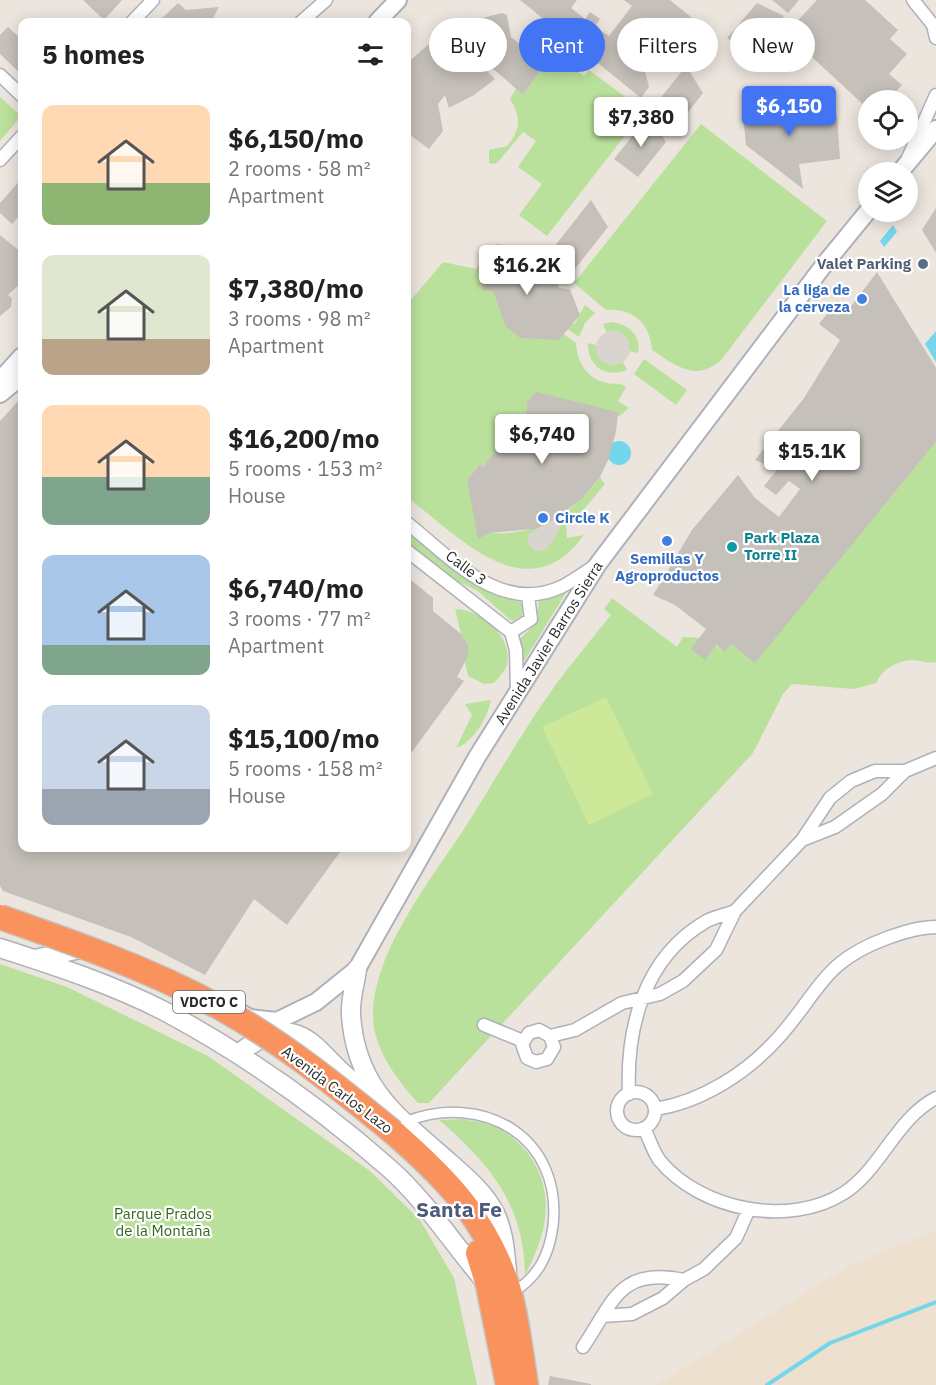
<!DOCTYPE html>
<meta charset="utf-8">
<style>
:root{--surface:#fff;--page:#f6f6f6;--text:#222;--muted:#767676;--accent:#4374f4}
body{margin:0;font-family:"IBM Plex Sans",sans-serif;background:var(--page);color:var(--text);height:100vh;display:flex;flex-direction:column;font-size:22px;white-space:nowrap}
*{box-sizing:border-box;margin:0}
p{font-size:20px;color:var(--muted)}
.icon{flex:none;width:33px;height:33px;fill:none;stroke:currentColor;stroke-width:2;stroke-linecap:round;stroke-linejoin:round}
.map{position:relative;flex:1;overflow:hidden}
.panel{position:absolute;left:18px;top:18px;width:393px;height:834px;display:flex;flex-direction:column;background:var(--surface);border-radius:12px;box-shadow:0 3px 15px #0003}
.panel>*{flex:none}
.top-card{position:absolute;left:429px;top:18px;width:417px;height:54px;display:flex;gap:12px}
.tools{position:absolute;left:858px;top:90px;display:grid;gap:12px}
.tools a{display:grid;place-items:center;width:60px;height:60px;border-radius:50%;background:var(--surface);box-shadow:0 3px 15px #0003;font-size:30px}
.price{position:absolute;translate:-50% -51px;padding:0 14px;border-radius:6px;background:#fff;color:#222;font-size:20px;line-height:39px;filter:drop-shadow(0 2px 3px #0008)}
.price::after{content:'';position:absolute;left:50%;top:36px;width:18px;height:14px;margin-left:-9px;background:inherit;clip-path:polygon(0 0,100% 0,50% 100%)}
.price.selected{background:var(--accent);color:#fff}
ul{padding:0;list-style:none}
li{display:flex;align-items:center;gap:18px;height:150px;padding:0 24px}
li span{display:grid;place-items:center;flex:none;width:168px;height:120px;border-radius:12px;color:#555}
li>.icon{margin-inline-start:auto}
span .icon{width:72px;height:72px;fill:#fffc;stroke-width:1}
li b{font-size:26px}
h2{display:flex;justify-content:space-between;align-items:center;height:72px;padding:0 24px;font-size:26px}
.tag{padding:0 21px;border-radius:27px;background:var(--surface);box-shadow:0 3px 15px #0003;font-size:21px;line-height:54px}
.tag.selected{background:var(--accent);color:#fff}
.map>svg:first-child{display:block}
</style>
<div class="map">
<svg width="936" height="1385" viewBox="0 0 936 1385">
<rect width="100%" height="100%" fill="#ece5de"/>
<path fill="#ede0ce" d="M936 1230V1385H656L852 1264Z"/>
<path fill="#bae19c" d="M541 44 584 76 589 70 644 111 547 236 519 215 542 184 518 167 536 141 523 132 499 161 495 164 489 163V150L507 146C521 130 521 116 510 99L516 89 523 95 545 64 533 54Z
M0 97 21 116 0 141Z
M701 124 827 221 722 359C697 383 676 366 652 350 650 323 633 308 606 310L574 283Z
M443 262 476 269 576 343C577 362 587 379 607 383 614 385 620 382 626 387L618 401 629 408 618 417V412L536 393 527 402V411L483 467 479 465 467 480 489 533C535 537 574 514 600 477L605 484 576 519 566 522 567 538 584 535C528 613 459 537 407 497L406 306Z
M585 305 595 313 585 323 579 337 566 328 575 323Z
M611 322C628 324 642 335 638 353L629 351 622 335 607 333 603 324Z
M588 343 596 345 602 360 606 363 623 362 627 370C605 378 588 367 588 343Z
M644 359 687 390 676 405 634 374Z
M936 442V662C927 664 920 660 912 660 896 661 882 670 876 683L854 689 792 684 783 694 753 753 429 1103H418C397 1080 373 1048 373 1016 373 952 430 881 464 829 494 782 522 732 554 687 572 662 592 639 611 615L604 609 612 598 677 647 683 637 700 638 725 651 731 644 755 662Z
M406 530 478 587 518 600 524 605 522 616 513 621 509 619 478 591 446 576 407 545Z
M570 586 523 663 519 640 536 623 539 599Z
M455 609C481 610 513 636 507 664 506 671 498 678 494 683L484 684 468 676 465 663 469 646 461 634Z
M491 700C488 717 473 743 456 748L472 715 465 704Z
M0 964 67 987 208 1056 370 1171 420 1220 454 1278 477 1385H0Z
M462 1119C472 1121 484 1122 494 1126 506 1130 519 1143 527 1152 557 1191 547 1235 525 1275 524 1204 490 1164 439 1120Z"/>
<path fill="#cde898" d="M606 697 653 794 589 825 542 727Z"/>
<path fill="#d9d4d0" d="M596 348a17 17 0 1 1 34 0a17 17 0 1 1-34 0Z
M560 516 563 521 553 541 544 551H534L528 544 529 534Z"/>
<path fill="#74d6eb" d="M893 225 897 232 884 247 880 241Z
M936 331V362L925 344Z
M607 453a12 12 0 1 1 24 0a12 12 0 1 1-24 0Z"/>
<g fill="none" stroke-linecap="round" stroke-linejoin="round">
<path stroke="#74d6eb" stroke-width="4" d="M767 1385 830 1343 936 1302"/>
</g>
<path fill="#c5c0b9" d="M83 0H122L104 20Z
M520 0H577L571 8 585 19 590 12 600 19 595 26 609 36 632 6 624 0H670L697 22 688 34 670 35 655 24 648 43 632 57 644 67 649 87 641 98Z
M772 0H799L788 13Z
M817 0H865L898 30 890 39 907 54 889 74 902 85 888 100H868V109L786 33Z
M178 3 186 10 219 7 211 22H158Z
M757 3 784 16 750 56 727 38Z
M502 13 507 15 511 37 545 64 523 95 490 66 486 70 495 79 474 95 449 108 445 95 438 104 443 131 429 149 406 132V64L437 37 471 21Z
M8 27 22 40V75L0 54V35Z
M686 66 703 93 675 129 651 110Z
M790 99 793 120 837 115 840 159 799 164 803 189 746 145 742 104Z
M649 115 666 142 638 177 614 159Z
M22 178V221L18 217 12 224 0 213V203Z
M591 200 608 227 567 279 543 261Z
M936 208V253L922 230Z
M0 235 22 253V282L8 295 12 298 11 307 0 316Z
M497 244 517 247 520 257 530 258 533 267 544 268 546 278 557 279 559 288 570 289 580 315 559 340 520 338 506 327 493 291 483 290 477 268Z
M877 272 936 368V442L755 663 731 644 725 652 716 645 705 660 691 649 706 629 675 605 653 595 692 530 738 475 755 498 779 517 800 489 789 481 776 495 764 486 777 470 755 460 804 398 840 340 819 324 837 301 848 310Z
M536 392 618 412 616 432 608 460 600 477 582 499 552 521 535 529 489 533 478 539 467 480 480 464 483 467 527 411V402Z
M22 397V848H343L287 925 254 899 205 975 131 937 3 891 0 886V421Z
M406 576 433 598V611L461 634 469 646 467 658 457 677 464 681 406 760Z
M550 1376 591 1384V1385H548Z"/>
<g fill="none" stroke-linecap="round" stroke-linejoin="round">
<g stroke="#aeb1bb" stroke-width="12">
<path id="pedestrian" d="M405 1122C483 1091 563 1137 553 1226 549 1256 538 1277 512 1293"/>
</g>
<g stroke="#aeb1bb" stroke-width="15">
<path id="minor" d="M913 0 933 25 936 38
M132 22 153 0
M301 22 326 0
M0 75 22 96
M908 158 936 95
M0 160 22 136
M406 522C450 557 500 615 561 587 573 581 585 572 596 565
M406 550 511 632 516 650 517 692
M511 632 531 619 528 596
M802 840 835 827 882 794 905 771 936 758
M484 1025 523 1041
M550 1036 554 1047 547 1059 536 1062 527 1058 522 1044 529 1033 539 1030 550 1036 575 1030 622 1003 660 994 683 981 716 950 735 911 802 840 830 798 851 781 875 771H905
M617 1111a19 19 0 1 1 38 0a19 19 0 1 1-38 0Z
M629 1094C626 1028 644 958 705 922 713 917 725 915 735 911
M655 1109C702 1102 748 1072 779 1037 821 990 822 962 887 938 903 932 919 927 936 927
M644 1128C649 1138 653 1152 660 1161 701 1210 789 1228 844 1193 881 1169 896 1119 936 1098
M603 1316 632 1314 663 1298 684 1280 704 1269 736 1238 749 1209
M583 1347C614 1301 619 1267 684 1280"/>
</g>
<g stroke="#aeb1bb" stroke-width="20">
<path id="tertiary" d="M377 22 398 0
M900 172 936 129
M0 380 22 356
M0 394 22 376
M241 1013 250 1018 277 1021 316 1002 357 969 477 757 598 564 827 261 868 211"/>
</g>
<g stroke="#aeb1bb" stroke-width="21">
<path id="secondary" d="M0 948C56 966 114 985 166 1012 246 1055 322 1109 390 1169 426 1201 453 1244 484 1280
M35 959 89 947
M357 969C355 984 350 1000 351 1015 356 1089 398 1117 449 1162 466 1177 484 1192 495 1213 504 1232 505 1251 507 1271
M238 1054C313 994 320 1077 375 1092"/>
</g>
<g stroke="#c4c4c4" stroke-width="27">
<path id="motorway" d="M393 1132C448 1180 489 1222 510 1294 518 1323 521 1355 526 1385
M478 1253 488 1285 508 1385"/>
</g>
<use href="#pedestrian" stroke="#fff" stroke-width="9"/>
<use href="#minor" stroke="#fff" stroke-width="12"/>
<use href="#tertiary" stroke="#fff" stroke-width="16"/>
<use href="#secondary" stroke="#fff" stroke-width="18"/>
<use href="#motorway" stroke="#f9925c" stroke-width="24"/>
<g stroke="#c4c4c4" stroke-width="27" stroke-linecap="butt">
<path id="motorway-bridge" d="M0 917C75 943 149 969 219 1007 282 1042 338 1087 393 1132"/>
</g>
<use href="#motorway-bridge" stroke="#f9925c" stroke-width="24"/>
</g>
<circle fill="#5c6f8a" stroke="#fff" stroke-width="2" cx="923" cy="264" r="6"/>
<g fill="#3f7fe0" stroke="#fff" stroke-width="2">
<circle cx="862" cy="299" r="6"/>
<circle cx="543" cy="518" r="6"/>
<circle cx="667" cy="541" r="6"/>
</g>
<circle fill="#0f9aa8" stroke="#fff" stroke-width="2" cx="732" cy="547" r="6"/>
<g text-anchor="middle" stroke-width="4.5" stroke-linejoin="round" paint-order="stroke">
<rect fill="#fff" stroke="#6b6b6b" stroke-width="1.5" x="173" y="991" width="72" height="22" rx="4.5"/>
<g font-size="14" font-weight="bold" fill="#2b2b2b">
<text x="209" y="1007">VDCTO C</text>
</g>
<g font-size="15" font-weight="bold" fill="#4e5e75" stroke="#fff" text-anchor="end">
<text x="911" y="269">Valet Parking</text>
</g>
<g font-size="15" font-weight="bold" fill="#366cbe" stroke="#fff" text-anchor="end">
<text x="850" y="295">La liga de<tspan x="850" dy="17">la cerveza</tspan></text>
<text x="555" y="523" text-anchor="start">Circle K</text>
<text x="667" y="564" text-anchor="middle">Semillas Y<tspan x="667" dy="17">Agroproductos</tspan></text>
</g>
<g font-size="15" font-weight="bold" fill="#0d838f" stroke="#fff" text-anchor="start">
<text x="744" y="543">Park Plaza<tspan x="744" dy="17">Torre II</tspan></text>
</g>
<g font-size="15" fill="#2b2b2b" stroke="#fff">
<text transform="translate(466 568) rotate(37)" y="5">Calle 3</text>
<text transform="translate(549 643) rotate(-58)" y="5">Avenida Javier Barros Sierra</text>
<text transform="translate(337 1090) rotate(37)" y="5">Avenida Carlos Lazo</text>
</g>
<g font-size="15" fill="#33661d" stroke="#fff">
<text x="163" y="1219">Parque Prados<tspan x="163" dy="17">de la Montaña</tspan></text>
</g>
<g font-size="21" font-weight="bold" fill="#4c597b" stroke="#fff">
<text x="459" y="1217">Santa Fe</text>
</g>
</g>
</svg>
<div class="tools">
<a><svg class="icon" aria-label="locate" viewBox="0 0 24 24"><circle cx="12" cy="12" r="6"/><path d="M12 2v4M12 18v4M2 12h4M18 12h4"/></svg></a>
<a><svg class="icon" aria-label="layers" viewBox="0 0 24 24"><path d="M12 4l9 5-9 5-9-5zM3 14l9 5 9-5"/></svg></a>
</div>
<b class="price selected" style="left:789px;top:137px">$6,150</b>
<b class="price" style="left:641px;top:148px">$7,380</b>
<b class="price" style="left:527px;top:296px">$16.2K</b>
<b class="price" style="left:542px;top:465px">$6,740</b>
<b class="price" style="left:812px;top:482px">$15.1K</b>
<div class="top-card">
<a class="tag">Buy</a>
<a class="tag selected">Rent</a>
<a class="tag">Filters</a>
<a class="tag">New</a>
</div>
<section class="panel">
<h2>5 homes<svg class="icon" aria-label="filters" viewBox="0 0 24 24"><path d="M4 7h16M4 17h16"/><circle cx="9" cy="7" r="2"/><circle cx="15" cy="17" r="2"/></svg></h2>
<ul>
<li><span style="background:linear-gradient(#ffd9b3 65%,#8fb573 0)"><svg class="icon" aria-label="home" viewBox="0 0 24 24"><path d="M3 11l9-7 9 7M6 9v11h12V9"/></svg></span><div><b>$6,150/mo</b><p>2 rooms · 58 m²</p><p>Apartment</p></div></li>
<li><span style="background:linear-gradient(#dfe7d0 70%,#b9a48a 0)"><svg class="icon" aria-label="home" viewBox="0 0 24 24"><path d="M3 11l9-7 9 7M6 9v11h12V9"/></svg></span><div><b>$7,380/mo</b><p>3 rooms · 98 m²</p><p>Apartment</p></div></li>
<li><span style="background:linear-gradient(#ffd9b3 60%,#7fa58c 0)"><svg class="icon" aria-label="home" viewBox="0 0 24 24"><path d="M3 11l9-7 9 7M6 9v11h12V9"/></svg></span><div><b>$16,200/mo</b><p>5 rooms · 153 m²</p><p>House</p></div></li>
<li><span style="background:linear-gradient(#a9c7e8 75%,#7fa58c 0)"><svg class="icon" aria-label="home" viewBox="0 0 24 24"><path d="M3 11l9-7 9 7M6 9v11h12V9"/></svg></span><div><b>$6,740/mo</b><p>3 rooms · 77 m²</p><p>Apartment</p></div></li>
<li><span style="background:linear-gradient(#c9d6e8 70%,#9aa5b1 0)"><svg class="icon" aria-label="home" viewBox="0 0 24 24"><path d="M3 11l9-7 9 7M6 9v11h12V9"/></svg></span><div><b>$15,100/mo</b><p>5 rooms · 158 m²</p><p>House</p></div></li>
</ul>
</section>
</div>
